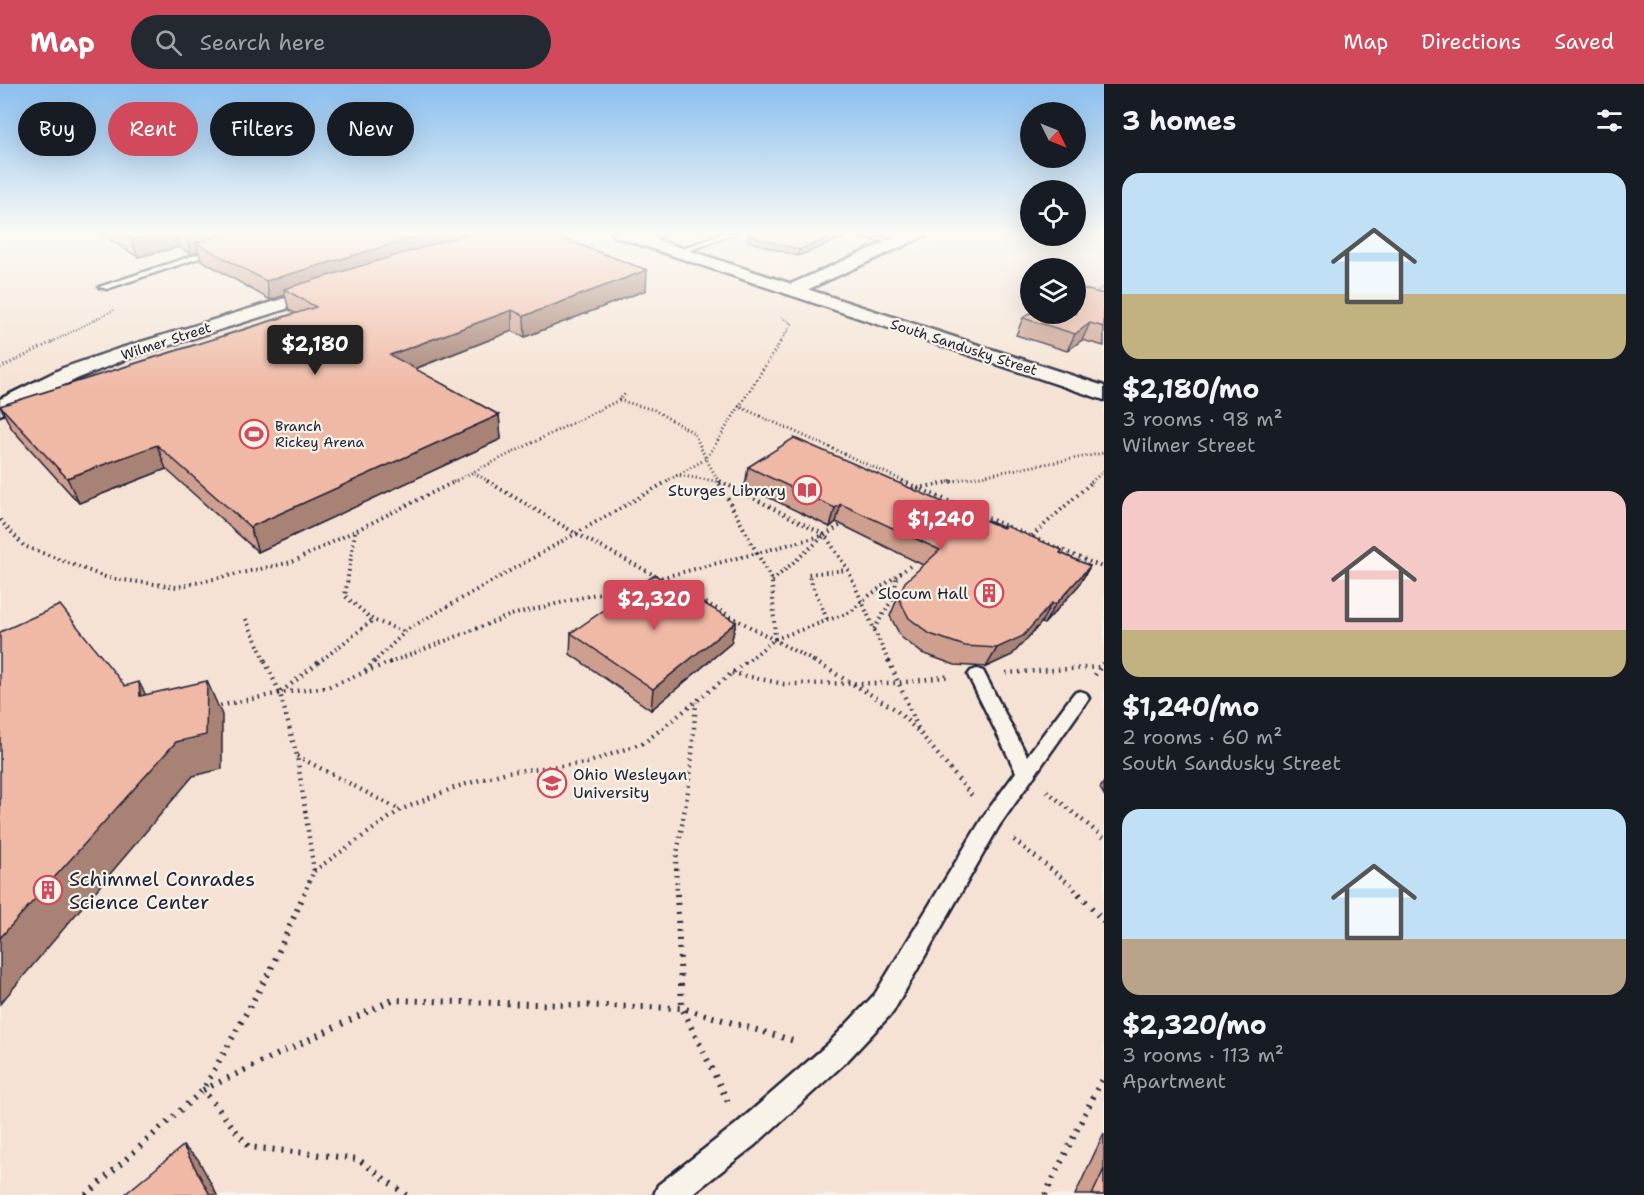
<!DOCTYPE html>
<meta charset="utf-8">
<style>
:root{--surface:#171b24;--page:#242831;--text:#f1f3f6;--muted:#9ea1a6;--accent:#d1495b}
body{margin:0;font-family:"Shantell Sans",sans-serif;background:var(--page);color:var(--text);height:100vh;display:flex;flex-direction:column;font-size:22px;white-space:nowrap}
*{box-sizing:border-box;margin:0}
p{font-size:20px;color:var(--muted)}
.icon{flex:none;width:33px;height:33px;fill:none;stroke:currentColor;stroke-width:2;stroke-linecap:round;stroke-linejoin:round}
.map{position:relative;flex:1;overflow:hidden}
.drawer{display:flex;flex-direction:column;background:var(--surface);width:540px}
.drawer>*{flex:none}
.top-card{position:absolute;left:18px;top:18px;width:570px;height:54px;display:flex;gap:12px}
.needle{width:39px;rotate:133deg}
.buttons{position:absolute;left:1020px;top:18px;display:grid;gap:12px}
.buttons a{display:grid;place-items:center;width:66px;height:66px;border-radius:50%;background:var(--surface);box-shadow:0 6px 24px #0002;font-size:30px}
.price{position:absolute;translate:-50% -51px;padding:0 14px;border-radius:6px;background:var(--accent);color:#fff;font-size:20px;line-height:39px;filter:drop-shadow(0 2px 3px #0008)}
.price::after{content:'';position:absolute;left:50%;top:36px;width:18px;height:14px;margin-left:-9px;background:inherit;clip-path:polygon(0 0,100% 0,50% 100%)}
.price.selected{background:#222;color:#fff}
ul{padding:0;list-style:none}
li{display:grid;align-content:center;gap:12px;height:318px;padding:0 18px}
li span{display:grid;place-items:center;height:186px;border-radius:18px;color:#555}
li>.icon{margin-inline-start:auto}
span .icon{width:108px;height:108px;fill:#fffc;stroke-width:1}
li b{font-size:26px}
h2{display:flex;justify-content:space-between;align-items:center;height:72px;padding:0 18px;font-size:26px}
.chip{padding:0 21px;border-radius:27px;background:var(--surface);box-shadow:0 6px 24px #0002;font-size:21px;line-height:54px}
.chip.selected{background:var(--accent);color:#fff}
header{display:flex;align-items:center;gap:36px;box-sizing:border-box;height:84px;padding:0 30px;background:var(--accent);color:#fff}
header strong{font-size:28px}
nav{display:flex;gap:33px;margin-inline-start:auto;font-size:21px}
.search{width:420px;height:54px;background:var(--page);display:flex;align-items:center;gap:15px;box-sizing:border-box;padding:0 21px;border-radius:33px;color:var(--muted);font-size:22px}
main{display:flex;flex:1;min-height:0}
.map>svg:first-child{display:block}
</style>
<header>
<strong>Map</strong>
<div class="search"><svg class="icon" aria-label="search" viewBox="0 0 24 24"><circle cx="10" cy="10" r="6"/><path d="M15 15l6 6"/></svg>Search here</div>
<nav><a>Map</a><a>Directions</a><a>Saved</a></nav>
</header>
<main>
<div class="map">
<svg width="1104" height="1111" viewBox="0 0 1104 1111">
<rect width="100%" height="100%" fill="#f7f3e8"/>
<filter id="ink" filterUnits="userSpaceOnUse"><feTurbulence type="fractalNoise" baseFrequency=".0167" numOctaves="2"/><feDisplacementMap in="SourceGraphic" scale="12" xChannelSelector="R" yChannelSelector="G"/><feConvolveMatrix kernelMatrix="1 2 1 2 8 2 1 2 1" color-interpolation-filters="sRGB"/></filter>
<g filter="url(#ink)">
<path fill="#f5e2d4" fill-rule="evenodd" d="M0 149H857L918 166 956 149 1076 152V149H1104V1111H0ZM1030 184H1076V230H1030Z"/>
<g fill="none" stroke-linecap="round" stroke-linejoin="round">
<g stroke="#22223b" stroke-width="5">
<path id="service" d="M658 149H669L646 159 639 157Z
M724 149H735L681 170 674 168Z
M852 149H865L900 159 896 161Z
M219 163 226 165 107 205 99 203Z
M977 585 983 587 1027 672 1074 609 1080 607 1086 609 1089 614 999 742 893 928 846 978 755 1061 691 1111H654L658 1101 735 1041 828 960 875 910 985 730 1016 688 968 591 971 587Z"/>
</g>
<g stroke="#22223b" stroke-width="5">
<path id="minor" d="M906 149H927L925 152 798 210H786L783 206 786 202Z
M331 200 337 201 340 205 337 209 129 274 79 294 0 331V315L63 284 115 266Z"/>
</g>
<g stroke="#22223b" stroke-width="5">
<path id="tertiary" d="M612 149H636L1104 302V316L614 152Z"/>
</g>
<path stroke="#22223b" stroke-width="2" stroke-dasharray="1 2" stroke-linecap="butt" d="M1093 210 1104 202
M52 258 114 226
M780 258 792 240 781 233 784 231"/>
<path stroke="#22223b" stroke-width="3" stroke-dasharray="1 3" stroke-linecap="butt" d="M0 284 54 257
M619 316 654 326 694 349 706 375 665 398
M738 322 906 398
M474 389 490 398
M676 391 722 398
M453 398 619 316 626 309
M719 398 706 375 781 257
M948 398 1104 369
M1091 398 1104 387"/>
<path stroke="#22223b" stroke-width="4" stroke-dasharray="1.5 4" stroke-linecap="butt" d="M487 397 575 449 658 493
M720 397 825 451 848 486 889 579
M902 397 1104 484
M907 406 956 397
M0 436 24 462 108 494 177 503 292 478 456 397
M355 448 345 512 373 536 405 548
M1032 452 1093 397
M656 495 757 469 718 397
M772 497 824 452
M667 498 817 579
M246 535 266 579
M827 535 808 490 847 486
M874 545 895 511 896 493
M775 555 772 497 757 469 825 451 846 438
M318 579 373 536
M373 579 408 545 668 397
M389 579 511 531 649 497
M745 579 775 555 851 528 862 517 910 482"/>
<path stroke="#22223b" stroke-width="4.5" stroke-dasharray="1.5 5" stroke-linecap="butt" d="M265 577 280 609 297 672 314 787 303 812
M814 577 895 625 921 650 972 712
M889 577 919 646
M365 587 375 577
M732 589 784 600 898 599 951 592
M1006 589 1101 583
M1095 591 1104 578
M281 608 320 577
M214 623 280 609 328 603 393 577
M297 672 400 726
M1047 707 1104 754
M1014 756 1071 801 1080 812
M314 787 400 726 456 703 507 688 587 679 645 658 747 577
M677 812 676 776 690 695 696 618"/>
<path stroke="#22223b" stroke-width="6" stroke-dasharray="2 7" stroke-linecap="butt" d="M677 810 682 924 728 1018
M1079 810 1104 838
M86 1111 203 1006 271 885 304 810
M406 1111 358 1075 249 1063 203 1006 392 916 682 924 798 958
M1045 1111 1104 991"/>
<use href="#service" fill="#f7f3e8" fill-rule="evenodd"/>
<use href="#minor" fill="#f7f3e8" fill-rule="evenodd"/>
<use href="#tertiary" fill="#f7f3e8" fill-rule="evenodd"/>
</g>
<path fill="#ce9f8e" stroke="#22223b" stroke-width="1.5" d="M99 149H548L646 206 525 253 512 247 415 285 499 331 501 355 258 468 166 385 79 419 12 345 0 322 295 229 289 226 285 211 270 216 201 176 199 168 191 170 179 163 138 173Z
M753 149H851V151L798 172 747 157 748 151Z
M1104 210V262L1082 256 1067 267 1016 251 1023 234Z
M748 383 975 432 1062 466 1061 469 1090 482 1079 501 1044 540 1041 539 1012 571 986 583 955 581 922 569 901 553 890 532 898 513 923 481 836 438 830 443 745 402Z
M736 538 731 559 651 626 570 570 571 549Z
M1104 698V711L1100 704Z
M1104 1049V1111H1075Z"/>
<path fill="#a88274" stroke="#22223b" stroke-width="1.5" d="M162 149H175L179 163 138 173 132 156Z
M200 149H256L196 159 199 168 191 170 186 153Z
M430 149H486L284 205 285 211 270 216 266 197Z
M841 149H851V151L798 172 799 166Z
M647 186 646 206 525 253 524 232Z
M512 226V247L393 293 390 271Z
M1090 239 1082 256 1067 267 1075 250Z
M499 331 501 355 258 468 250 443Z
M157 361 166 385 79 419 67 394Z
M841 420 836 438 830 443 835 424Z
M1090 482 1079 501 1044 540 1055 521Z
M1052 519 1041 539 1012 571 986 583 997 564Z
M736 538 731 559 651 626 653 605Z
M207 597 222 631V685L193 692 0 920V854Z
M139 598 157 632 140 612Z
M183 1062 198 1075 217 1111H210Z"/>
<path fill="#f0b9a5" stroke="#22223b" stroke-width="1.5" d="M121 149H162L132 156Z
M179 149H200L186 153Z
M227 149H430L266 197 196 159Z
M471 149H548L647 186 524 232 512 226 390 271 499 331 250 443 157 361 67 394 0 322 316 223 284 205Z
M753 149H841L799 166 748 151Z
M1076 203 1104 210V243L1090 239 1075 250 1023 234 1030 229 1076 230Z
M794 354 975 432 1003 444 1006 442 1062 466 1060 469 1090 482 1055 521 1052 519 1023 552 997 564 965 562 930 550 909 534 898 513 905 498 940 466 841 420 835 424 748 383Z
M655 491 736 538 653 605 571 549Z
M60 521 125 602 139 598 140 612 207 597 206 651 176 658 0 854V548Z
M183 1062 210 1111H124Z
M1104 1085V1111H1092Z"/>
</g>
<linearGradient id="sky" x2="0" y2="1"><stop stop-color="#8abff0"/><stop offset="0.49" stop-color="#fbfaf5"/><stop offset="1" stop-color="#fbfaf5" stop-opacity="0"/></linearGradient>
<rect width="1104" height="304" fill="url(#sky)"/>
<defs>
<g id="stadium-ring" transform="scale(1.5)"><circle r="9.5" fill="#f7f3e8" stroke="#d1495b" stroke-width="1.5"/><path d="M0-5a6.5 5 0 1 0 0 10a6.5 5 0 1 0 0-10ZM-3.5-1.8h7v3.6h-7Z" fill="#d1495b"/></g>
<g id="library-ring" transform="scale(1.5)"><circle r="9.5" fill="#f7f3e8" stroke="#d1495b" stroke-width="1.5"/><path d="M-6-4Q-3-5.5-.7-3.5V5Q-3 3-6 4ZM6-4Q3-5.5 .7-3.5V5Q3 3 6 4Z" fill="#d1495b"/></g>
<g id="building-ring" transform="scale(1.5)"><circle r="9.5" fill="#f7f3e8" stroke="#d1495b" stroke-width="1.5"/><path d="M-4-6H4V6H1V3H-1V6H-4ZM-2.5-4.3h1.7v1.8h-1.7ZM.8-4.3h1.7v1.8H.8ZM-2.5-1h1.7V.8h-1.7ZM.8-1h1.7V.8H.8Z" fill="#d1495b"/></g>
<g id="university-ring" transform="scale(1.5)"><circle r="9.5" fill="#f7f3e8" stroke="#d1495b" stroke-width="1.5"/><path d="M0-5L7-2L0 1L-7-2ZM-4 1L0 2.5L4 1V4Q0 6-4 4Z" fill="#d1495b"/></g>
</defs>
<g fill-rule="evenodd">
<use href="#stadium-ring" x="254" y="350"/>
<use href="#library-ring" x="807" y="406"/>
<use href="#building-ring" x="989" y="509"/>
<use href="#university-ring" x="552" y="699"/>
<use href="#building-ring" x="48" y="806"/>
</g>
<g text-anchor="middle" stroke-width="4.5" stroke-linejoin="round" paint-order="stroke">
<g font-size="14" fill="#22223b" stroke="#f7f3e8">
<text transform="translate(166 257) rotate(-18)" y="5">Wilmer Street</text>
<text transform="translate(964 263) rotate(18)" y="5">South Sandusky Street</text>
</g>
<g font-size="14" fill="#22223b" stroke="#f7f3e8" text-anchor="start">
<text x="275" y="347">Branch<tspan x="275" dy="16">Rickey Arena</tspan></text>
</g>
<g font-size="16" fill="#22223b" stroke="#f7f3e8" text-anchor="end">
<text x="786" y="412">Sturges Library</text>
<text x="968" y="515">Slocum Hall</text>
<text x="573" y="696" text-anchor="start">Ohio Wesleyan<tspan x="573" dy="18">University</tspan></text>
</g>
<g font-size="20" fill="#22223b" stroke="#f7f3e8" text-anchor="start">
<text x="69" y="802">Schimmel Conrades<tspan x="69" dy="23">Science Center</tspan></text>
</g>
</g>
</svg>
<div class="buttons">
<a><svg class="needle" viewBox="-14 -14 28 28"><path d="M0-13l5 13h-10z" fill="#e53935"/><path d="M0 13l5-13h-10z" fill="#9ea1a6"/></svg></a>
<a><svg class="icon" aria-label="locate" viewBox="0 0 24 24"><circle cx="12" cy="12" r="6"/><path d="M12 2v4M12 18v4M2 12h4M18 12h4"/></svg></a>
<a><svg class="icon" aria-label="layers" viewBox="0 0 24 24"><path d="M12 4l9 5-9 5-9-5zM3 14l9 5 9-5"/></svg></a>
</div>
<b class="price selected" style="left:315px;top:292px">$2,180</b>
<b class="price" style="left:941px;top:467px">$1,240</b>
<b class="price" style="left:654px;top:547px">$2,320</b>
<div class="top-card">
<a class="chip">Buy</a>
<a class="chip selected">Rent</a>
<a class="chip">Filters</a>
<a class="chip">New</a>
</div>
</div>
<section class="drawer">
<h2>3 homes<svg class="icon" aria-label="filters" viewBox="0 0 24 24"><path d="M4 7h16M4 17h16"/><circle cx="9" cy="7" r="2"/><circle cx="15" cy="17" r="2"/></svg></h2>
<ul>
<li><span style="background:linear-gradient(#bfe0f5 65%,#c2b280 0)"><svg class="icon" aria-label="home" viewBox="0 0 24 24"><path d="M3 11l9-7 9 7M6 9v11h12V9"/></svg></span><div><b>$2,180/mo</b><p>3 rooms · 98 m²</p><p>Wilmer Street</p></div></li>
<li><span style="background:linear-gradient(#f6c9c9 75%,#c2b280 0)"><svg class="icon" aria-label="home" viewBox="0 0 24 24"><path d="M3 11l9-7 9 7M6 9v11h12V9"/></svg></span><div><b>$1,240/mo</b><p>2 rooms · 60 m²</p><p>South Sandusky Street</p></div></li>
<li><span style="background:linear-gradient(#bfe0f5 70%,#b9a48a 0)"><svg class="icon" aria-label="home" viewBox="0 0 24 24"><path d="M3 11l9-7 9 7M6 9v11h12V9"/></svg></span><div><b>$2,320/mo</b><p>3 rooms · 113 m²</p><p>Apartment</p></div></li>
</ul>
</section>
</main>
